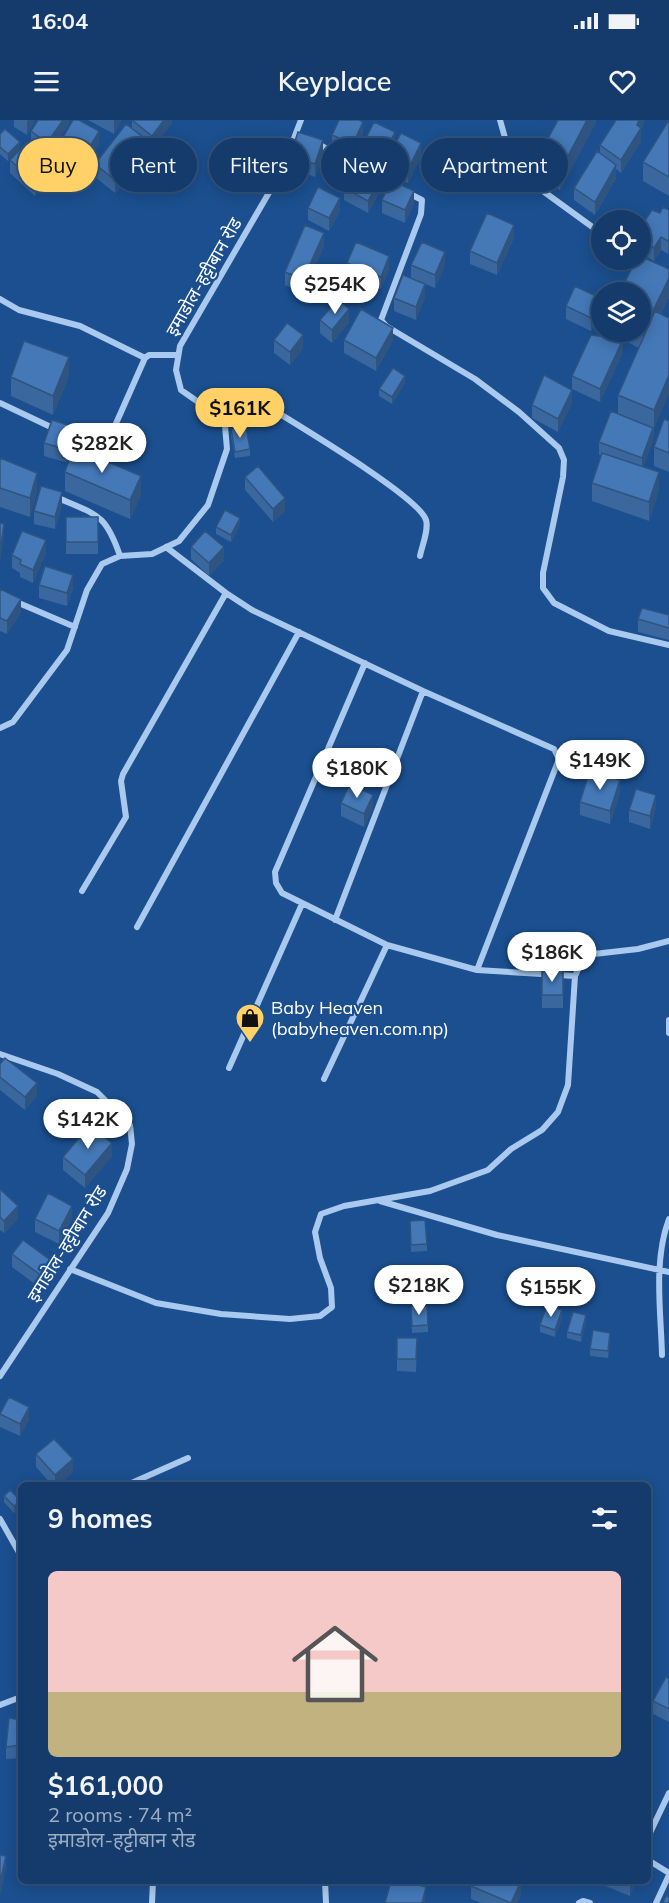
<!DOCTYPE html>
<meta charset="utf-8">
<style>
:root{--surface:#143b6b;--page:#1d4271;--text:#f1f3f6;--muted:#9dadc1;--line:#33557e;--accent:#ffd166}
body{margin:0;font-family:Mulish,"Noto Sans Devanagari",sans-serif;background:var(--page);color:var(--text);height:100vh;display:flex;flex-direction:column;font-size:22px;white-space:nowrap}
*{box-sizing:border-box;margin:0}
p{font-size:20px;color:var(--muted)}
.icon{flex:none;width:33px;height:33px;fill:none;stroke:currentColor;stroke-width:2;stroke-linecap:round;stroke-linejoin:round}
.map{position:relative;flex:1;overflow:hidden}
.drawer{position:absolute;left:18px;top:1362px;width:633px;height:402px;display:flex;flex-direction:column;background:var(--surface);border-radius:9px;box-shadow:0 3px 15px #0003,0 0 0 2px var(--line)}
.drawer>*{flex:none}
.banner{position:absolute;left:18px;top:18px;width:633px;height:54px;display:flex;gap:12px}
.tools{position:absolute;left:591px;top:90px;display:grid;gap:12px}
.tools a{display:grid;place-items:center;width:60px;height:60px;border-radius:50%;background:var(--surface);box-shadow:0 3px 15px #0003,0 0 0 2px var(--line);font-size:30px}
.price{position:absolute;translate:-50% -51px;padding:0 14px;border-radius:21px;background:#fff;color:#222;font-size:20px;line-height:39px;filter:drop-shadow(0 2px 3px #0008)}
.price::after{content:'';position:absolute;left:50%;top:36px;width:18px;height:14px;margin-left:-9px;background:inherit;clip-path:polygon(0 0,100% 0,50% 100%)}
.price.on{background:var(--accent);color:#111}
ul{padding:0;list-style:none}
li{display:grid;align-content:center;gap:12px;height:318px;padding:0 30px}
li span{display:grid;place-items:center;height:186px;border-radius:9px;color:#555}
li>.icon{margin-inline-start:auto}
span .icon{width:108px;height:108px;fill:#fffc;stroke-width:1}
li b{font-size:26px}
h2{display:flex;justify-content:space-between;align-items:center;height:72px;padding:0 30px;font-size:26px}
.chip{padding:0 21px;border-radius:27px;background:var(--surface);box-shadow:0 3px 15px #0003,0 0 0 2px var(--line);font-size:21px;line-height:54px}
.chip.on{background:var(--accent);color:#111}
.status{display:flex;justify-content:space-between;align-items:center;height:42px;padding:0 30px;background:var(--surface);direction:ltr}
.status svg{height:16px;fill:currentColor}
header{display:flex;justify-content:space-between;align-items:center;height:78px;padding:0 30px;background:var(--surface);font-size:27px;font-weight:600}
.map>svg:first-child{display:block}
</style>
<div class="status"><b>16:04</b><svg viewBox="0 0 49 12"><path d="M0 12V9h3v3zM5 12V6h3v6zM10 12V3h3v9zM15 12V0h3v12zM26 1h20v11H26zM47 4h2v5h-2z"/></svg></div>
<header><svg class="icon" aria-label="menu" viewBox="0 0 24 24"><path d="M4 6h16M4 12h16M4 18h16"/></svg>Keyplace<svg class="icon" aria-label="heart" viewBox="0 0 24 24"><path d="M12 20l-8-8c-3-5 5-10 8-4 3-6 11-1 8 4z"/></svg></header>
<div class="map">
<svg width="669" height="1783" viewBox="0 0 669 1783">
<rect width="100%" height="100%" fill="#1b4f8f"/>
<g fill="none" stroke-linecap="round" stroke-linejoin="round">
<path stroke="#a9c9ee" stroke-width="6" d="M500 0 514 50 602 114
M316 23 362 48
M374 54 397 66
M408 73 422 80 421 94 381 200 386 206 475 259 519 292 559 328 564 340 563 357 543 453V468L554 483 609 511 669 525
M0 179 19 190 80 206 145 238
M0 283 55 309
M225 306 259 281C287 299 419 376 426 400 429 409 422 426 420 436
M75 318 102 329 106 326 145 238 149 235H178
M56 377C96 395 105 392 120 436
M166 427 226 473 252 490 423 571 554 629 559 639 477 850
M0 475 75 507
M365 543 275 752 276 763 282 773 387 825 477 850 575 856
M0 608 13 602 67 530 87 470 102 444 120 436 152 434 179 421 208 385 227 329 225 306 214 293 181 270 176 250 180 226 281 52 301 0
M82 771 126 697 121 661 123 654 226 473
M335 800 423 571
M137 807 299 512
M669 900V913
M0 934 58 954 97 972 130 1005 132 1024 127 1049 108 1093 0 1256
M229 948 302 784
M324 959 387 825
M380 1081 497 1115 669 1152
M70 1149 156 1183 221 1194 290 1199 320 1196 332 1187 331 1168 320 1138 315 1112 321 1094 344 1086 430 1071 488 1050 511 1029 542 1010 558 992 568 965 575 856 585 835 638 829 669 821
M662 1235C661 1192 653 1141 669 1099
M127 1365 188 1338
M0 1399 21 1436
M0 1585 21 1577
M648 1717 669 1673
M648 1740 669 1753
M325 1761 326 1783
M152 1783 153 1761
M579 1783 583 1781 590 1783
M656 1783 669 1755"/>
</g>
<path fill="#3a679d" d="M14 0H35L27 15 14 7Z
M69 0V3L47 36 31 24V11Z
M88 0H121L114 14Z
M132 0H172V3L152 28 147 24V33L115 73 95 57V44L132 9Z
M596 0V2L560 70 538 55V37Z
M645 0 641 9V21L621 53 616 49V58L595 95 574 80V68L600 34V25Z
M669 0V76L643 61V42Z
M0 14 20 28 8 41 0 34Z
M363 14 353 37 332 28V15Z
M59 24H99L84 50 59 37Z
M395 25 421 36 408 63 387 53V40L381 53 360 43V30Z
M323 33 315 57 290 48V36Z
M10 40 52 58 35 76 10 53Z
M344 68 381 70 368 93 344 80Z
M382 80 414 83 405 103 382 93Z
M308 88 340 91 329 111 308 100Z
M669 90V132L668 134 661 130 654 141 640 133V108L660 93Z
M514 118 497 155 470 144V131Z
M324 126 303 173 285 165V152Z
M347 143 389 149 381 169 347 156Z
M445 144 435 168 411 158V145Z
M640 172 669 177 661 194 653 321 643 346 659 370 649 401 592 381V363L601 335H599V322L635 301 618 294V275L639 228 623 220V232L600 282 572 269V256L622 219 609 213V212H640Z
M425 177 416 200 394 191V178Z
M566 186 600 190 591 211 566 199Z
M320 200 349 202 332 223 320 213Z
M274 220 303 228 290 245 274 233Z
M344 220H393L376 251 344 233Z
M69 256 53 295 11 276V257Z
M405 263 392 284 379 276V269Z
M572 282 558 312 532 298V285Z
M669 301V352L654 346V327Z
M231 309 250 329V336L235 338 231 316Z
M81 322 78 330 141 375 130 399 65 371V352L68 343 44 336V323Z
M0 338 37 371 30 397 0 387Z
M245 357 285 391 273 402 245 370Z
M62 385 55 409 34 404V391Z
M66 397H98V434H66Z
M240 404 231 422 216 414V407Z
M191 427 224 440 209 456 191 439Z
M46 433 33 463 20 457V453L12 448V435Z
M39 465 73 468 67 486 39 478Z
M0 469 21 492 7 514 0 511Z
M669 495V520L638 512V499Z
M620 672 610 704 580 695V682Z
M341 683 373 688 364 707 341 696Z
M656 688 650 709 629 702V690Z
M542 850H563V888H542Z
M0 944 37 976 25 990 0 970Z
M112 1036 85 1068 63 1050V1037Z
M0 1069 18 1099 4 1113 0 1110Z
M35 1099H72L59 1124 35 1112Z
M410 1101 427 1124V1131L411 1132Z
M12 1134 53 1154 42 1169 12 1147Z
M411 1186 428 1205V1212L412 1213Z
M562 1197 555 1217 540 1212V1205Z
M586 1202 581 1222 567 1218V1212Z
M397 1218H417L416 1252 397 1251Z
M610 1219 608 1238 590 1236V1229Z
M0 1294 29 1300 20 1316 0 1307Z
M36 1334 73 1352 58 1365H52L36 1347Z
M4 1376 21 1381V1388L14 1393 4 1382Z
M669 1559V1602L653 1594V1581Z
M21 1600V1638L6 1639V1627Z
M225 1761H255V1762Z
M345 1761H360V1763Z
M603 1761H636L630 1776 603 1765Z
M471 1766 521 1773 517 1783H481L471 1779Z"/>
<path fill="#305480" d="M28 0H35L27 15V2Z
M63 0H69V3L47 36V23Z
M114 0H121L114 14Z
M164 0H172V3L152 28V16Z
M587 0H596V2L560 70V51Z
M639 0H645L641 9V21L621 53V40Z
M363 2V14L353 37V24Z
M99 11V24L84 50V37Z
M395 12V25L381 53V40Z
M147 20V33L115 73V60Z
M323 20V33L315 57V44Z
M20 22V28L8 41V34Z
M421 23V36L408 63V50Z
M52 45V58L35 76V63Z
M616 45V58L595 95V82Z
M381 57V70L368 93V81Z
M414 71V83L405 103V90Z
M340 78V91L329 111V98Z
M514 105V118L497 155V143Z
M324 113V126L303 173V160Z
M661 117V130L654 141V128Z
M669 119V132L668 134V121Z
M445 132V144L435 168V155Z
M389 136V149L381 169V157Z
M669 158V177L643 230V211Z
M425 164V177L416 200V187Z
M600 178V190L591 211V198Z
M349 189V202L332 223V210Z
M393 208V220L376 251V238Z
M303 215V228L290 245V232Z
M623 219V232L600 282V269Z
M69 237V256L53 295V276Z
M669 255V274L654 309V290Z
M405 256V263L392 284V277Z
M572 270V282L558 312V299Z
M653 308V321L642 351V338Z
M81 309V322L72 344V331Z
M659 352V370L649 401V382Z
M37 353V371L30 397V378Z
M141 356V375L130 399V380Z
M62 372V385L55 409V397Z
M285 378V391L273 402V389Z
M240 398V404L231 422V415Z
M4 404V417L0 444V432Z
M46 420V433L33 463V450Z
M224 427V440L209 456V443Z
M73 455V468L67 486V473Z
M21 479V492L7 514V501Z
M620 660V672L610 704V691Z
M373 675V688L364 707V694Z
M656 675V688L650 709V696Z
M37 963V976L25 990V977Z
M112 1023V1036L85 1068V1055Z
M18 1086V1099L4 1113V1101Z
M72 1086V1099L59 1124V1111Z
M53 1142V1154L42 1169V1156Z
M562 1190V1197L555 1217V1210Z
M586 1195V1202L581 1222V1215Z
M29 1287V1300L20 1316V1304Z
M73 1339V1352L58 1365H55V1355Z
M21 1382V1388L14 1393V1386Z
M651 1664V1676L648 1682V1670Z
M6 1736V1748L0 1776V1763Z
M521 1761V1773L517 1783H511Z
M631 1761H636L630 1776V1763Z
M426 1767 425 1783H422Z"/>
<path fill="#4478b7" stroke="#305480" stroke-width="1.5" d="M38 0H63L47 23 31 11Z
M73 0H79L99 11 84 37 59 24Z
M132 0H164L152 16Z
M339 0H359L363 2 353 24 332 15Z
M558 0H587L560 51 538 37Z
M616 0H639L637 5 641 8 621 40 600 25Z
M669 0V57L643 42Z
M374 2 395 12 381 40 360 30Z
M126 4 147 20 115 60 95 44Z
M5 9 20 22 8 34 0 27V14Z
M298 12 323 20 315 44 290 36Z
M401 13 421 23 408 50 387 40Z
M27 22 52 45 35 63 10 40Z
M597 31 616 45 595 82 574 68Z
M357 44 381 57 368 81 344 68Z
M391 60 414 71 405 90 382 80Z
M318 67 340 78 329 98 308 88Z
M663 87 669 90V119L668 121 661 117 654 128 640 120V117L643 114 640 113V108L652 90 660 93Z
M487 93 514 105 497 143 470 131Z
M305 105 324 113 303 160 285 152Z
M356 122 389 136 381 157 347 143Z
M422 122 445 132 435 155 411 145Z
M640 136 669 149V158L643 211 640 210V172H620L636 140H640Z
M403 155 425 164 416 187 394 178Z
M575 166 600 178 591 198 566 186Z
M338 179 349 189 332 210 320 200Z
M361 189 393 208 376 238 344 220Z
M655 191 669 198V255L654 290 618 275Z
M287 203 303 215 290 232 274 220Z
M591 215 623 219 600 269 572 256Z
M24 221 69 237 53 276 11 257Z
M393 248 405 256 392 277 379 269Z
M544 255 572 270 558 299 532 285Z
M611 291 653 308 642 338 599 322Z
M664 299 669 301V333L654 327Z
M52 300 81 309 72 331 44 323Z
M246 307 250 329 235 332 231 309Z
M73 327 141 356 130 380 65 352Z
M602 333 659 352 649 382 592 363Z
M0 338 37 353 30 378 0 368Z
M258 346 285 378 273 389 245 357Z
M41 366 62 372 55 397 34 391Z
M225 390 240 398 231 415 216 407Z
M66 397H98V422H66Z
M0 403 4 404 0 432Z
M22 411 46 420 33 450 20 444 21 440 12 435Z
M205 411 224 427 209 443 191 427Z
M45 446 73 455 67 473 39 465Z
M0 469 21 479 7 501 0 498Z
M642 488 669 495V508L638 499Z
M590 650 620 660 610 691 580 682Z
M350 664 373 675 364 694 341 683Z
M636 669 656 675 650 696 629 690Z
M542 850H563V875H542Z
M5 938 37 963 25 977 0 957V944Z
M90 1005 112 1023 85 1055 63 1037Z
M0 1069 18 1086 4 1101 0 1097Z
M48 1073 72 1086 59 1111 35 1099Z
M425 1100 427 1124 411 1125 410 1101Z
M23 1120 53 1142 42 1156 12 1134Z
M547 1185 562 1190 555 1210 540 1205Z
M411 1186H427L428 1205 412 1206Z
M573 1192 586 1195 581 1215 567 1212Z
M593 1210 610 1213 608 1231 590 1229Z
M397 1218H417L416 1239H397Z
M9 1277 29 1287 20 1304 0 1294Z
M54 1319 73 1339 55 1355 36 1334Z
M10 1370 21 1381 14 1386 4 1376Z
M666 1557 669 1559V1589L653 1581Z
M9 1598 21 1600V1625L6 1627Z
M648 1662 651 1664 648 1670Z
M0 1735 6 1736 0 1763Z
M391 1761H404L426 1767 422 1783H385Z
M474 1761H521L511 1783 471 1766Z
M666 1776 669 1777V1783H663Z"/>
<defs>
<g id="shop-pin" transform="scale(1.5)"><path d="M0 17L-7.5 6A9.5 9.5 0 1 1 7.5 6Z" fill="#ffd166" stroke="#1b4f8f"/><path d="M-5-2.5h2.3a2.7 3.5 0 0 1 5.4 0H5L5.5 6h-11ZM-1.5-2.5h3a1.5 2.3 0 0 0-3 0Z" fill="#111"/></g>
</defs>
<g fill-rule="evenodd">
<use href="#shop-pin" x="250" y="898"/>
</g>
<g text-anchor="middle" stroke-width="4.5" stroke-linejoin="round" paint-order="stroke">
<g font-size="18" fill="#fff" stroke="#1b4f8f">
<text transform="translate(204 157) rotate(-60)" y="6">इमाडोल-हट्टीबान रोड</text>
<text transform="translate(67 1124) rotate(-58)" y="6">इमाडोल-हट्टीबान रोड</text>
</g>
<g font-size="18" fill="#fff" stroke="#1b4f8f" text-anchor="start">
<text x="271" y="894">Baby Heaven<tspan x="271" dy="21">(babyheaven.com.np)</tspan></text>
</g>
</g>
</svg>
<div class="tools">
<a><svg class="icon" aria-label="locate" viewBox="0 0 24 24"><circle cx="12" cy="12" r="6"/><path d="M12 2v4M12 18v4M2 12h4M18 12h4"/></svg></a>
<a><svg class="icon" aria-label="layers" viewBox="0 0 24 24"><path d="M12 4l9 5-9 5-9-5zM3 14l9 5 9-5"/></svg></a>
</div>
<b class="price" style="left:335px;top:195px">$254K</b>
<b class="price on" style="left:240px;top:319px">$161K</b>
<b class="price" style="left:102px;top:354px">$282K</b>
<b class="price" style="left:600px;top:671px">$149K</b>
<b class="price" style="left:357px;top:679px">$180K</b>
<b class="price" style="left:552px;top:863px">$186K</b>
<b class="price" style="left:88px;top:1030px">$142K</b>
<b class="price" style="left:419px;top:1196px">$218K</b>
<b class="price" style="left:551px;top:1198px">$155K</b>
<div class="banner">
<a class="chip on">Buy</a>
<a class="chip">Rent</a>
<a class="chip">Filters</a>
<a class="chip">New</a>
<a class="chip">Apartment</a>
</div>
<section class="drawer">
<h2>9 homes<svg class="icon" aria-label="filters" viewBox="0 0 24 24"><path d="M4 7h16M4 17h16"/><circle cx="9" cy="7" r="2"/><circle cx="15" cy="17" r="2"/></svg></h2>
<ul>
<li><span style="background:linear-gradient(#f6c9c9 65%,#c2b280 0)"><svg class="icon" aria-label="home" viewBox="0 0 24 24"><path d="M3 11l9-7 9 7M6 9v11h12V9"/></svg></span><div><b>$161,000</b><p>2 rooms · 74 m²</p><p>इमाडोल-हट्टीबान रोड</p></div></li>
</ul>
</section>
</div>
